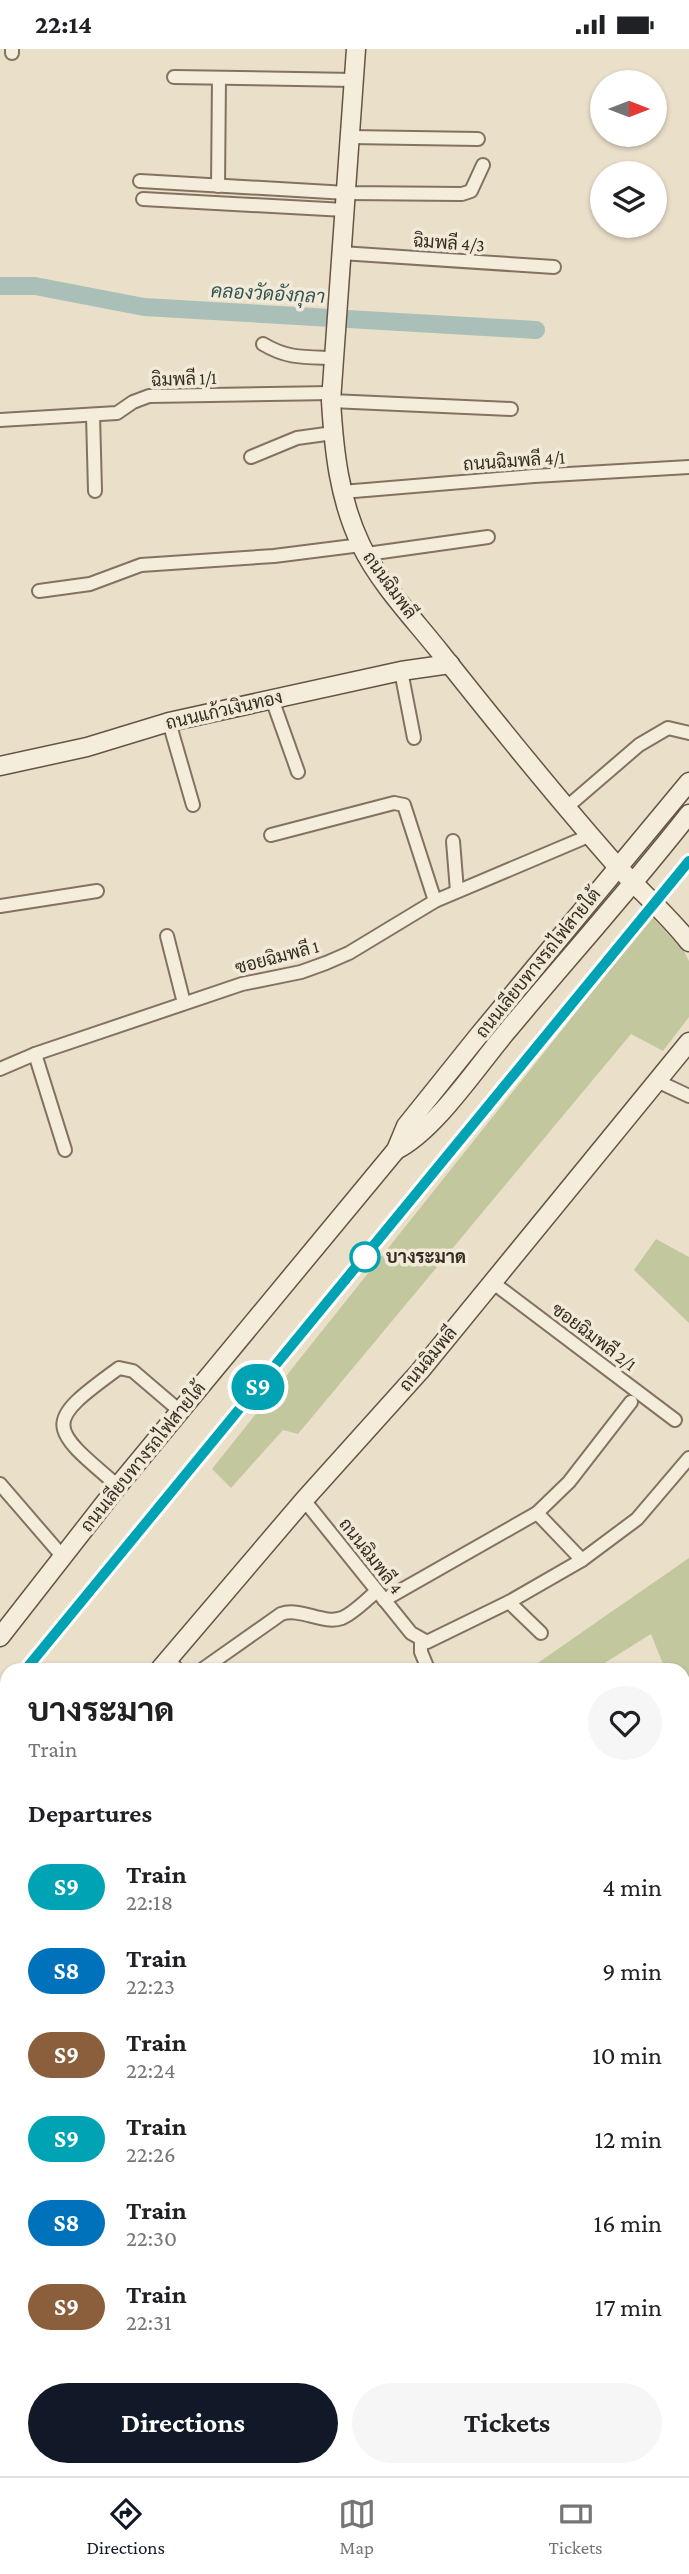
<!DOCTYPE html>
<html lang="en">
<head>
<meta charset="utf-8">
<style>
	body { margin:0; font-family:"Crimson Pro",Sarabun,serif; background:#f6f6f6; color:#202124; height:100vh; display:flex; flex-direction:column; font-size:26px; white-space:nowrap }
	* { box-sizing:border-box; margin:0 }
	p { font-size:23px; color:#757577 }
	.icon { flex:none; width:38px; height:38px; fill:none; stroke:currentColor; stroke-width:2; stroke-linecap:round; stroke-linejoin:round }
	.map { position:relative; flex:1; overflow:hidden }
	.drawer { position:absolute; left:0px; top:1614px; width:690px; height:814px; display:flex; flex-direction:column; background:#fff; border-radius:21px 21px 0 0; box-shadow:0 2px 5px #0004 }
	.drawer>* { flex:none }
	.badge { padding:0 14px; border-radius:23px; font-size:24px; line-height:46px }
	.needle { width:46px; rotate:90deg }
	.buttons { position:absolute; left:590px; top:21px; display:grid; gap:14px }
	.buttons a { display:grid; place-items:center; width:77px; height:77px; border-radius:50%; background:#fff; box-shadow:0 2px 5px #0004; font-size:35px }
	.map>.badge { position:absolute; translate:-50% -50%; box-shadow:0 0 0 4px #fff }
	h2 { padding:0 28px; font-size:26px; line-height:63px }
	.round { display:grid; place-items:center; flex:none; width:74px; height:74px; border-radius:37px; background:#f6f6f6 }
	.summary { display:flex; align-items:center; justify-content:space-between; height:119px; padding:0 28px }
	h1 { font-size:33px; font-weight:700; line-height:52px }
	.action { display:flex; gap:14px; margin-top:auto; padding:14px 28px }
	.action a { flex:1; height:80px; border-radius:42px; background:#111827; color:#fff; font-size:28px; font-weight:700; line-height:80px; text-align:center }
	.action a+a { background:#f6f6f6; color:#202124 }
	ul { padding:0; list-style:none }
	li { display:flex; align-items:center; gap:21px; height:84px; padding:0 28px }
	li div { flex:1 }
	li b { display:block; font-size:26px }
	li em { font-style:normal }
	li .badge { min-width:77px; font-weight:700; text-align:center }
	.status { display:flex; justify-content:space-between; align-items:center; height:49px; padding:0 35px; background:#fff; direction:ltr }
	.status svg { height:19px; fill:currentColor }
	.tab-bar { display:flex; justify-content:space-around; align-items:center; height:98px; border-top:2px solid #e0e0e0; background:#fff; font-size:19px; color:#757577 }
	.tab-bar a { display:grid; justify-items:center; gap:4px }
	.tab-bar .current { color:#111827 }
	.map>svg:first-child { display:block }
	.green { fill:#c3c79e }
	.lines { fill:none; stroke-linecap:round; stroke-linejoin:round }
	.canal { stroke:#a9bfb8; stroke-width:18 }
	.river { stroke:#a9bfb8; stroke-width:30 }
	.street-casing { stroke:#847260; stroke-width:16 }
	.secondary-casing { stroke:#665343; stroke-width:21 }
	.street { stroke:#f5eddc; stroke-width:12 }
	.secondary { stroke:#f5eddc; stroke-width:18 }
	.rail-casing { stroke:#362b21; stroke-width:8 }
	.rail { stroke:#f2ead8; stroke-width:5; stroke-dasharray:16; stroke-linecap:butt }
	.line-casing { stroke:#fff; stroke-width:16 }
	.line { stroke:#00a3b4; stroke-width:10 }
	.stop-dot { fill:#fff; stroke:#00a3b4; stroke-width:3.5 }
	.labels { text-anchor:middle; stroke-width:7; stroke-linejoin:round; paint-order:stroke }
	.street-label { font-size:18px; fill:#362b21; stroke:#f2ead8 }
	.stop-label { font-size:18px; font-weight:bold; fill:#362b21; stroke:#f2ead8; text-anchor:start }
	.water-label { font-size:19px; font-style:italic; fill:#335451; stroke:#f2ead8 }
</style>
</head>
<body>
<div class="status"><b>22:14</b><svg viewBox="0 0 49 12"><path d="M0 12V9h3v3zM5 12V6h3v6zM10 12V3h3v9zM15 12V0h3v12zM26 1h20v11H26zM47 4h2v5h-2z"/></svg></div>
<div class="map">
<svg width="689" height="2427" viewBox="0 0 689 2427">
	<rect width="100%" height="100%" fill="#eadfc9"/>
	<g class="green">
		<polygon points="652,868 684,902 689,912 689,968 663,1002 631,985 298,1385 283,1381 231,1439 212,1420"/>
		<polygon points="656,1190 689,1208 689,1274 634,1221"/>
		<polygon points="689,1509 689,1831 683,1837 682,1620 665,1620 651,1585 595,1620 529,1620"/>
		<polygon points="689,2052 689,2146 683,2150 683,2057"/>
	</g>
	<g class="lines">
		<g class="canal">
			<polyline points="0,237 35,237 144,258 536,281"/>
			<polyline points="682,1923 689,1919"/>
			<polyline points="0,2374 7,2369"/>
		</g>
		<g class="river">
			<polyline points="0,2210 7,2216"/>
			<polyline points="155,2420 159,2427"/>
		</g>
		<g class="street-casing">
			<g id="street">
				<polyline points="12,4 12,0"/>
				<polyline points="174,28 354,31"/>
				<polyline points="350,88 478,90"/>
				<polyline points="140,132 347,144 462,145 471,142 483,116"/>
				<polyline points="218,137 219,29"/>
				<polyline points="143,150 345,161"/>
				<polyline points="341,204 554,218"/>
				<path d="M263 295C288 310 305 308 334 309"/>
				<polyline points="331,352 511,360"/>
				<polyline points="93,366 95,442"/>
				<polyline points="0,371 117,364 133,353 149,347 332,344"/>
				<polyline points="251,408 297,389 333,384"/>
				<polyline points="342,443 534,427 689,418"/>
				<polyline points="367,505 488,488"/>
				<polyline points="39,542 90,535 141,516 274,507 361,496"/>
				<polyline points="401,622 414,689"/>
				<polyline points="272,650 298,723"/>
				<polyline points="169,673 193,756"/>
				<polyline points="567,758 639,696 668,679 689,684"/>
				<polyline points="271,786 394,754 404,756 435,852"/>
				<polyline points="453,792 457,842"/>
				<polyline points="0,857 97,842"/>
				<polyline points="167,887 184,954"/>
				<polyline points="35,1005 65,1101"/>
				<polyline points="0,1020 35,1005 242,935 301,923 326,914 349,904 435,852 591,786"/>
				<polyline points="657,1032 689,1047"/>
				<polyline points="492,1233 675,1371"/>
				<polyline points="0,1435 63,1508"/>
				<path d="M118 1437C47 1377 43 1374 119 1319L133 1322 181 1363"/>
				<polyline points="304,1451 411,1584 427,1593 509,1553 582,1511 637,1470 689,1409"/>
				<polyline points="537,1464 582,1511"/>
				<polyline points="384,1551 537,1464 569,1433 631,1353"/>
				<polyline points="509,1553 541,1584"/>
				<polyline points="421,1591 421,1603 428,1620"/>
				<polyline points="168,1610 177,1620"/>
				<path d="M203 1620 281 1565C301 1558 323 1576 342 1569 354 1564 367 1550 377 1542"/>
				<polyline points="682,2049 689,2044"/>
				<polyline points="682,2363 689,2357"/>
				<polyline points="520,2427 528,2420"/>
			</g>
		</g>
		<g class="secondary-casing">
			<g id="secondary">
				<path d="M356 0 331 352C334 402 339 450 361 496 380 535 413 569 440 603 497 675 555 747 616 816 640 842 667 865 689 893"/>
				<polyline points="0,717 87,698 169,673 401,622 450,615"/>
				<path d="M396 1101C435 1082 478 1016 508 981 568 909 631 839 689 765"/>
				<polyline points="0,1588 118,1437 396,1101 406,1077 479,986 689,733"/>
				<polyline points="160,1620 304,1451 420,1322 689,993"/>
				<polyline points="622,2420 627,2427"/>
			</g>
		</g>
		<use href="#street" class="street"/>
		<use href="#secondary" class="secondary"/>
		<g class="rail-casing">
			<g id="rail">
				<polyline points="26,1620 689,812"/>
				<polyline points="0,1652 7,1644"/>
			</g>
		</g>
		<use href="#rail" class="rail"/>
	</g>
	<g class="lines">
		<g class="line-casing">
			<polyline id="line" points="26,1620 689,812"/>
		</g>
		<use href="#line" class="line"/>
	</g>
	<circle class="stop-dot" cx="365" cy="1208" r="14"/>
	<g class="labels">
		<g class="street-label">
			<text transform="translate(449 194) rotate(4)" y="6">ฉิมพลี 4/3</text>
			<text transform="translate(184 330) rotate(-2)" y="6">ฉิมพลี 1/1</text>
			<text transform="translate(514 412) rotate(-4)" y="6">ถนนฉิมพลี 4/1</text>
			<text transform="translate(390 536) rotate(54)" y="6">ถนนฉิมพลี</text>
			<text transform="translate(224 661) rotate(-13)" y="6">ถนนแก้วเงินทอง</text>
			<text transform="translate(277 908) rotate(-15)" y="6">ซอยฉิมพลี 1</text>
			<text transform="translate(538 914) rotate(-51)" y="6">ถนนเลียบทางรถไฟสายใต้</text>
			<text transform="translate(594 1288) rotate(37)" y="6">ซอยฉิมพลี 2/1</text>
			<text transform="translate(428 1310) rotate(-50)" y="6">ถนนฉิมพลี</text>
			<text transform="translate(143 1408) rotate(-51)" y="6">ถนนเลียบทางรถไฟสายใต้</text>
			<text transform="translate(371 1507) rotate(52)" y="6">ถนนฉิมพลี 4</text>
		</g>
		<g class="stop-label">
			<text x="386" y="1214">บางระมาด</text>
		</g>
		<g class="water-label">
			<text transform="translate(268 244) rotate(3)" y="7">คลองวัดอังกุลา</text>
		</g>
	</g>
</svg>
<div class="buttons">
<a><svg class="needle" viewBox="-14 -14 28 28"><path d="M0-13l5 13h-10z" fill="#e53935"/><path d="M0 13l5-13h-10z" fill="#757577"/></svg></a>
<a><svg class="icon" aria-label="layers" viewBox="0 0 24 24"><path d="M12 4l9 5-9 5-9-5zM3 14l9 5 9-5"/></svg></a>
</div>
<b class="badge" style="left:258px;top:1338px;background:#00a3b4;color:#fff">S9</b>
<section class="drawer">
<div class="summary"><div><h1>บางระมาด</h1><p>Train</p></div><a class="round"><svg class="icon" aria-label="heart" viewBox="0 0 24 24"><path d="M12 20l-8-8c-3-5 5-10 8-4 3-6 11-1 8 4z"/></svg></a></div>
<h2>Departures</h2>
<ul>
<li><span class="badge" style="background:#00a3b4;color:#fff">S9</span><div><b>Train</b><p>22:18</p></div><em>4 min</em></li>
<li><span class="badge" style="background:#0072bc;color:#fff">S8</span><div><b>Train</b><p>22:23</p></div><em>9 min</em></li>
<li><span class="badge" style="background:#8b5e3c;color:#fff">S9</span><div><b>Train</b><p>22:24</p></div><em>10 min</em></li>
<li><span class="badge" style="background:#00a3b4;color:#fff">S9</span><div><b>Train</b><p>22:26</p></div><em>12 min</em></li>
<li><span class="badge" style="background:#0072bc;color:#fff">S8</span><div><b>Train</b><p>22:30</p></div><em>16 min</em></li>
<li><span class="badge" style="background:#8b5e3c;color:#fff">S9</span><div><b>Train</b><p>22:31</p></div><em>17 min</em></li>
</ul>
<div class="action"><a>Directions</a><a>Tickets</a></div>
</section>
</div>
<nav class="tab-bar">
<a class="current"><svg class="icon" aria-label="directions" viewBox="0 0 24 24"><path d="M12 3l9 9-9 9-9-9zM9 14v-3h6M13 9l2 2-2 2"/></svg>Directions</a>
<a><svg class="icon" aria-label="map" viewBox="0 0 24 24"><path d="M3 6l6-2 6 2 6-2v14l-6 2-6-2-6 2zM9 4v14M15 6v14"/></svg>Map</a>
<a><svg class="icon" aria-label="tickets" viewBox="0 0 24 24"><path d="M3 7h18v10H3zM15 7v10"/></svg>Tickets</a>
</nav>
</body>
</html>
